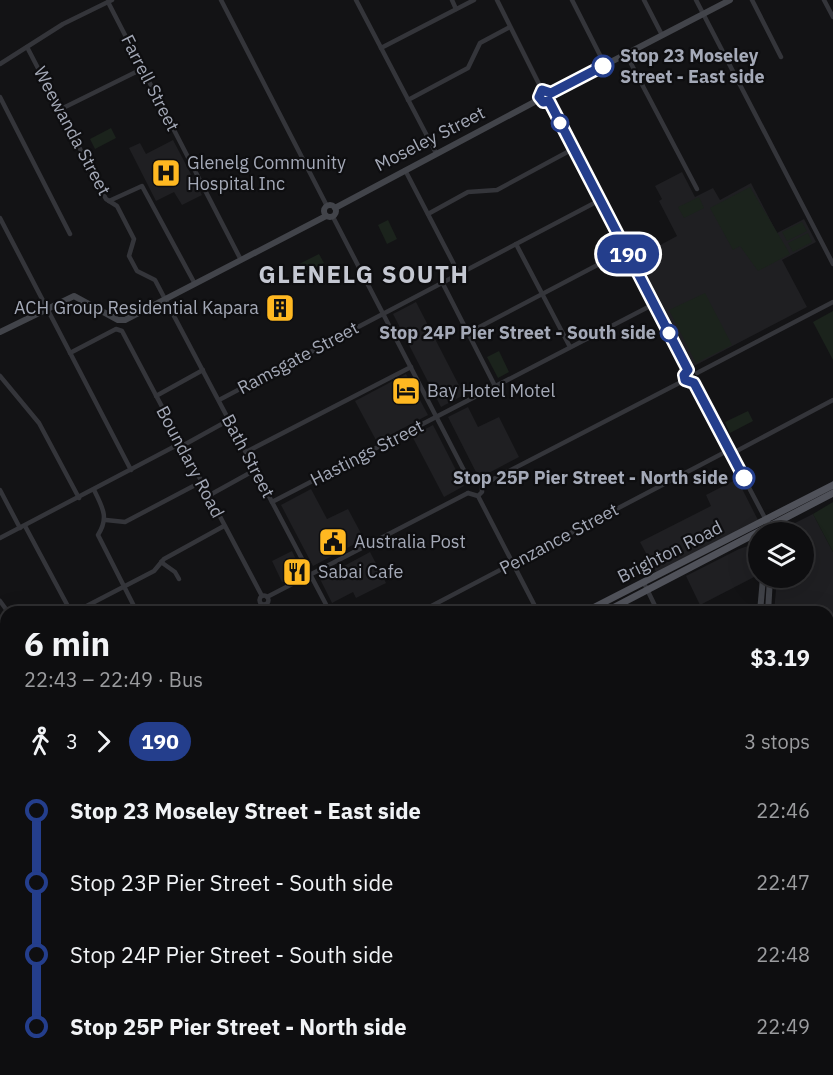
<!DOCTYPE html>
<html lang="en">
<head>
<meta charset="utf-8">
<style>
	body { margin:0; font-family:"IBM Plex Sans",sans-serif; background:#171719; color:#f1f3f6; height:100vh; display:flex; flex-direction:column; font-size:22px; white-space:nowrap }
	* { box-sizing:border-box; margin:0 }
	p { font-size:20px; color:#9b9c9f }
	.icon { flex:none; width:33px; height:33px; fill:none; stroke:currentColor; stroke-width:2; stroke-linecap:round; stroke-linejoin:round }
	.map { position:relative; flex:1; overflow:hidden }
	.sheet { position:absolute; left:0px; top:606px; width:834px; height:470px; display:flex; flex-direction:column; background:#0e0e10; border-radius:18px 18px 0 0; box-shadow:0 6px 24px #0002,0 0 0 2px #2e2e30 }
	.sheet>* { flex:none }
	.badge { padding:0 12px; border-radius:20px; font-size:21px; line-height:39px }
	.tools { position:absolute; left:748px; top:522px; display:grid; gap:12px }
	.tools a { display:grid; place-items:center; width:66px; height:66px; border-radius:50%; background:#0e0e10; box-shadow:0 6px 24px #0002,0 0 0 2px #2e2e30; font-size:30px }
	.map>.badge { position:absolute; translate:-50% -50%; box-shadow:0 0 0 3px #fff }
	.legs { display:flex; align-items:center; gap:9px; height:66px; padding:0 24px; font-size:20px }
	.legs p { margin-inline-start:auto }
	.head { display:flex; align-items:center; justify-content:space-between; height:102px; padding:0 24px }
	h1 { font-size:33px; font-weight:800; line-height:45px }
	ul { padding:0 24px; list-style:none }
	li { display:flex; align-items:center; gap:21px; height:72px; font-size:22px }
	li i { display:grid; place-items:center; width:9px; height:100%; margin:0 8px; background:currentColor }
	li i::after { content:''; width:15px; height:15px; margin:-8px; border:4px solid; border-radius:50%; background:#0e0e10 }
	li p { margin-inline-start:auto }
	li:first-child i { background:linear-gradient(#0000 50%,currentColor 0) }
	li:last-child i { background:linear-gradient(currentColor 50%,#0000 0) }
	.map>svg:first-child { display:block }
	.built { fill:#1f1f22 }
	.green { fill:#1b231c }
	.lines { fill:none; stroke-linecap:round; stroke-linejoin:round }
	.street { stroke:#34353a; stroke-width:4.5 }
	.secondary { stroke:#42444a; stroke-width:6 }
	.primary { stroke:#50525a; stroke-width:7 }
	.line-1-casing { stroke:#fff; stroke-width:14 }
	.line-1 { stroke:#243e8c; stroke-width:9 }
	.stop-1-dot { fill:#fff; stroke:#243e8c; stroke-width:3 }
	.labels { text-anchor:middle; stroke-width:4.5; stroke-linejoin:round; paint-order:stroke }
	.stop-label { font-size:18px; font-weight:bold; fill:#a4a9b7; stroke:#0e0e10; text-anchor:end }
	.street-label { font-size:18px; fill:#a4a9b7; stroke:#0e0e10 }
	.poi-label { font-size:18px; fill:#a4a9b7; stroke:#0e0e10; text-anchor:start }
	.district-label { font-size:24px; font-weight:bold; letter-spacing:1.5px; fill:#c5c8d2; stroke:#0e0e10 }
</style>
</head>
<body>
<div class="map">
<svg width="833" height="1075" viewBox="0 0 833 1075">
	<rect width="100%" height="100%" fill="#131315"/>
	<g class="built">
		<polygon points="173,140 202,195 182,205 174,192 156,201 129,148 140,143 146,154"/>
		<polygon points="682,172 695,197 713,188 720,200 751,183 777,233 804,219 816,242 782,260 807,307 694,366 638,257 677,236 659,201 662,199 655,186"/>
		<polygon points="416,302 464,395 441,407 393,314"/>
		<polygon points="406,374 428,415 377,442 355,401"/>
		<polygon points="468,407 478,427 499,417 519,457 479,478 448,417"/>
		<polygon points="433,425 464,486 444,497 412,436"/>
		<polygon points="737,479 758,520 656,572 640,542 711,506 706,495"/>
		<polygon points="311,489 327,519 348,509 364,539 313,566 281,505"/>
		<polygon points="813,514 833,552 833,648 828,651 828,612 774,612 777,578 804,578 804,532 784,532 793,524"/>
		<polygon points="754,544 757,547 759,556 758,575 700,605 686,576 739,549"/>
		<polygon points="292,551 302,572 282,582 272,561"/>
		<polygon points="370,552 386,583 356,598 353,592 332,603 320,579"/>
		<polygon points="6,758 6,911 0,914 0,762"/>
	</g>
	<g class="green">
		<polygon points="111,128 116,138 95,149 90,139"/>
		<polygon points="750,187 790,254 758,271 740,246 733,250 710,208"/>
		<polygon points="699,197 704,208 684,218 678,207"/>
		<polygon points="388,220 397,239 387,244 378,225"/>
		<polygon points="802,222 807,231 787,241 782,232"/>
		<polygon points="808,233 812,242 793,252 788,243"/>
		<polygon points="319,254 324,263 304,274 299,264"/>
		<polygon points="705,293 732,345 696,363 669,310"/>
		<polygon points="833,311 833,360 813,322"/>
		<polygon points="499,351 509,372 498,378 487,357"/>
		<polygon points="748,411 753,421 730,433 725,422"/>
		<polygon points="833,502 833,552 813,514"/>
		<polygon points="6,931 6,1042 0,1031 0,934"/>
	</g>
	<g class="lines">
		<g class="street">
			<polyline points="221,0 327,206"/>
			<polyline points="356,0 436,153"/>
			<polyline points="452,0 456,9"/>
			<polyline points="497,0 542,90"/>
			<polyline points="572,0 605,65"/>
			<polyline points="644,0 662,35"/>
			<polyline points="696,0 833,264"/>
			<polyline points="752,0 781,57"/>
			<polyline points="824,0 833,17"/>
			<polyline points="108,2 241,260"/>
			<polyline points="27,47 106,199 117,206 134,239 129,256 137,271 155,280 330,612"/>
			<polyline points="381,48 474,0"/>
			<polyline points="626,54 697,189"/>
			<polyline points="0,64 63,24 112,0"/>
			<polyline points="0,97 70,234"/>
			<polyline points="408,100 468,68 480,43 510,27"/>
			<polyline points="549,101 688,370"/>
			<polyline points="59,110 142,69"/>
			<polyline points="405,170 459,274"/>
			<polyline points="109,201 142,186 195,284"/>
			<polyline points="428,214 468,192 497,190 573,149"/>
			<polyline points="333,217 470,482"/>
			<polyline points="0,218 131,470"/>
			<polyline points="516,244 570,347"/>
			<polyline points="442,282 495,386"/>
			<polyline points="468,333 626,250"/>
			<polyline points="70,353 116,329 122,331 262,596"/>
			<polyline points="688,370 684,375 685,380 694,383"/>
			<polyline points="697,373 833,302"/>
			<polyline points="0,376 39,423 79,498"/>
			<polyline points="694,383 766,520"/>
			<polyline points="156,396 203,370"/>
			<polyline points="219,400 600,200"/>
			<polyline points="182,446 229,420"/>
			<polyline points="246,452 411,367"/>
			<polyline points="731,454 833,400"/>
			<polyline points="482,485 685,380"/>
			<polyline points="0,490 20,528"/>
			<path d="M94 490C103 508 109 518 98 535L137 612"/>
			<polyline points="468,493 478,496 482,492 482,485"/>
			<polyline points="208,496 255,470"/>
			<polyline points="478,496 538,612"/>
			<polyline points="272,502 654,304"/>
			<polyline points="106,520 125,522 201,482"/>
			<polyline points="25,526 71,612"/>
			<polyline points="0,538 181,443"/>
			<polyline points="161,562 175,572 179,579"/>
			<polyline points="644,583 658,612"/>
			<circle cx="264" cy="600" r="4.5"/>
			<polyline points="267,597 468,493"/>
			<polyline points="0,601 8,612"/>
			<polyline points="75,612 154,571 164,559 224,526"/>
			<polyline points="255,612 261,604"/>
			<polyline points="420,612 729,450"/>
			<polyline points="828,698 833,696"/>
			<polyline points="0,722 6,734"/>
			<polyline points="828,729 833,730"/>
			<polyline points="0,755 6,752"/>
			<polyline points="828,761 833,770"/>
			<polyline points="828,933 833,930"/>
			<polyline points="0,1042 6,1054"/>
			<polyline points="14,1070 17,1075"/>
			<polyline points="178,1070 181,1075"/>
			<polyline points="275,1070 278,1075"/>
			<polyline points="357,1070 360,1075"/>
			<polyline points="442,1070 445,1075"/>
			<polyline points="567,1070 570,1075"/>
			<polyline points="642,1070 645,1075"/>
			<polyline points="718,1070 721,1075"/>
			<polyline points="794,1070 796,1075"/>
			<polyline points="43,1075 53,1070"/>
			<polyline points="203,1075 213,1070"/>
			<polyline points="374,1075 386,1070"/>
		</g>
		<g class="secondary">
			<circle cx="545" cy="96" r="6"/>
			<polyline points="551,93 730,0"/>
			<circle cx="330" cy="211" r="6"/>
			<polyline points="335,208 540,99"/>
			<polyline points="0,332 74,296 118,320 125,320 326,216"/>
			<polyline points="766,520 773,532"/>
			<polyline points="760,612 763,578"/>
			<polyline points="768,612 770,578"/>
			<polyline points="828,956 833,965"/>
			<polyline points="481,1075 485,1070"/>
			<polyline points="494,1075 498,1070"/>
		</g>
		<g class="primary">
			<polyline points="585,612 833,485"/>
			<polyline points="605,612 833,493"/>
			<polyline points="0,918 6,915"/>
			<polyline points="0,928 6,925"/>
		</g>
	</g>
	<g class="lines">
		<g class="line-1-casing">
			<polyline id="line-1" points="603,66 551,93 542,90 539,97 543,102 549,101 688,370 684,375 685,380 694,383 744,478"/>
		</g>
		<use href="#line-1" class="line-1"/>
	</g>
	<defs>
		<g id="hospital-square" transform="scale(1.5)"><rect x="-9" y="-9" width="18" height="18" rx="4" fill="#ffb821" stroke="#0e0e10"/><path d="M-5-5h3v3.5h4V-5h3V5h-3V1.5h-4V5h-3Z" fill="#111"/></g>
		<g id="building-square" transform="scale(1.5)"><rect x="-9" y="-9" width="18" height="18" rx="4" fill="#ffb821" stroke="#0e0e10"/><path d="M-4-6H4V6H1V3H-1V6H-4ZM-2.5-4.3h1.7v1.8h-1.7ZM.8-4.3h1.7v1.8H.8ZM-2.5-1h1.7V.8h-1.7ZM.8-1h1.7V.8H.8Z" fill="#111"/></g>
		<g id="hotel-square" transform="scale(1.5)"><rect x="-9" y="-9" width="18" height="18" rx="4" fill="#ffb821" stroke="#0e0e10"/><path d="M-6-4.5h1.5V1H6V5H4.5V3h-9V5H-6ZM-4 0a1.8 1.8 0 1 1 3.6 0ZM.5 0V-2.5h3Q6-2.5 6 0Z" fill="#111"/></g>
		<g id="civic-square" transform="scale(1.5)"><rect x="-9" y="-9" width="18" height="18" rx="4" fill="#ffb821" stroke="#0e0e10"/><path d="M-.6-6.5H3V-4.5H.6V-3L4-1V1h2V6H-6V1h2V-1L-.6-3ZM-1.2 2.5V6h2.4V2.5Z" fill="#111"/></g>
		<g id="restaurant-square" transform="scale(1.5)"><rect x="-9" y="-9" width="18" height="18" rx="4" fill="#ffb821" stroke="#0e0e10"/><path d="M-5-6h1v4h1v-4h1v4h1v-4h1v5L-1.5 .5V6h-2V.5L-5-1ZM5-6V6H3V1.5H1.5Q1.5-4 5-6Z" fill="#111"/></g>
	</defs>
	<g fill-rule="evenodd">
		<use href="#hospital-square" x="166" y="173"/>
		<use href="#building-square" x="280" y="308"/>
		<use href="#hotel-square" x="406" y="391"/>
		<use href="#civic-square" x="333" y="542"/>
		<use href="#restaurant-square" x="297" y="572"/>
	</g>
	<g class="stop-1-dot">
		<circle cx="603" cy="66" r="10"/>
		<circle cx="560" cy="123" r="8"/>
		<circle cx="669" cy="333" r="8"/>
		<circle cx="744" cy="478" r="10"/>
	</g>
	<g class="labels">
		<g class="stop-label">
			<text x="620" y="62" text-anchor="start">Stop 23 Moseley<tspan x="620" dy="21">Street - East side</tspan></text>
			<text x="656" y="339">Stop 24P Pier Street - South side</text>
			<text x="728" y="484">Stop 25P Pier Street - North side</text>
		</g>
		<g class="street-label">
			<text transform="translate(150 83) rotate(63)" y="6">Farrell Street</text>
			<text transform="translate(72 131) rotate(62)" y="6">Weewanda Street</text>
			<text transform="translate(430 139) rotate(-27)" y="6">Moseley Street</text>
			<text transform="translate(298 358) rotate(-28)" y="6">Ramsgate Street</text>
			<text transform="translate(367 453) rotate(-27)" y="6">Hastings Street</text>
			<text transform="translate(248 456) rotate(62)" y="6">Bath Street</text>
			<text transform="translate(190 462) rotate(62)" y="6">Boundary Road</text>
			<text transform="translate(559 539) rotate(-28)" y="6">Penzance Street</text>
			<text transform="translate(670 552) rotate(-27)" y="6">Brighton Road</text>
		</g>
		<g class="poi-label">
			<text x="187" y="169">Glenelg Community<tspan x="187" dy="21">Hospital Inc</tspan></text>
			<text x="259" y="314" text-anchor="end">ACH Group Residential Kapara</text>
			<text x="427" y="397">Bay Hotel Motel</text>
			<text x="354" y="548">Australia Post</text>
			<text x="318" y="578">Sabai Cafe</text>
		</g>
		<g class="district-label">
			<text x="364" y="283">GLENELG SOUTH</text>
		</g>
	</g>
</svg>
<div class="tools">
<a><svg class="icon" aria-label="layers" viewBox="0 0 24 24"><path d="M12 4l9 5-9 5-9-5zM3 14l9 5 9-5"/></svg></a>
</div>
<b class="badge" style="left:628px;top:254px;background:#243e8c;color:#fff">190</b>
<section class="sheet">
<div class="head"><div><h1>6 min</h1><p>22:43 – 22:49 · Bus</p></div><b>$3.19</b></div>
<div class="legs"><svg class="icon" aria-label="walk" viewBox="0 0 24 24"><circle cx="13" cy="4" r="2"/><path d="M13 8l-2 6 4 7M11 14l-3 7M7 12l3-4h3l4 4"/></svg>3<svg class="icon" aria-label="forward" viewBox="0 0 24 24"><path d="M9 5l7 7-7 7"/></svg><b class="badge" style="background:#243e8c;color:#fff">190</b><p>3 stops</p></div>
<ul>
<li><i style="color:#243e8c"></i><b>Stop 23 Moseley Street - East side</b><p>22:46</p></li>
<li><i style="color:#243e8c"></i><span>Stop 23P Pier Street - South side</span><p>22:47</p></li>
<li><i style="color:#243e8c"></i><span>Stop 24P Pier Street - South side</span><p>22:48</p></li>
<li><i style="color:#243e8c"></i><b>Stop 25P Pier Street - North side</b><p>22:49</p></li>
</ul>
</section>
</div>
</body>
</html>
